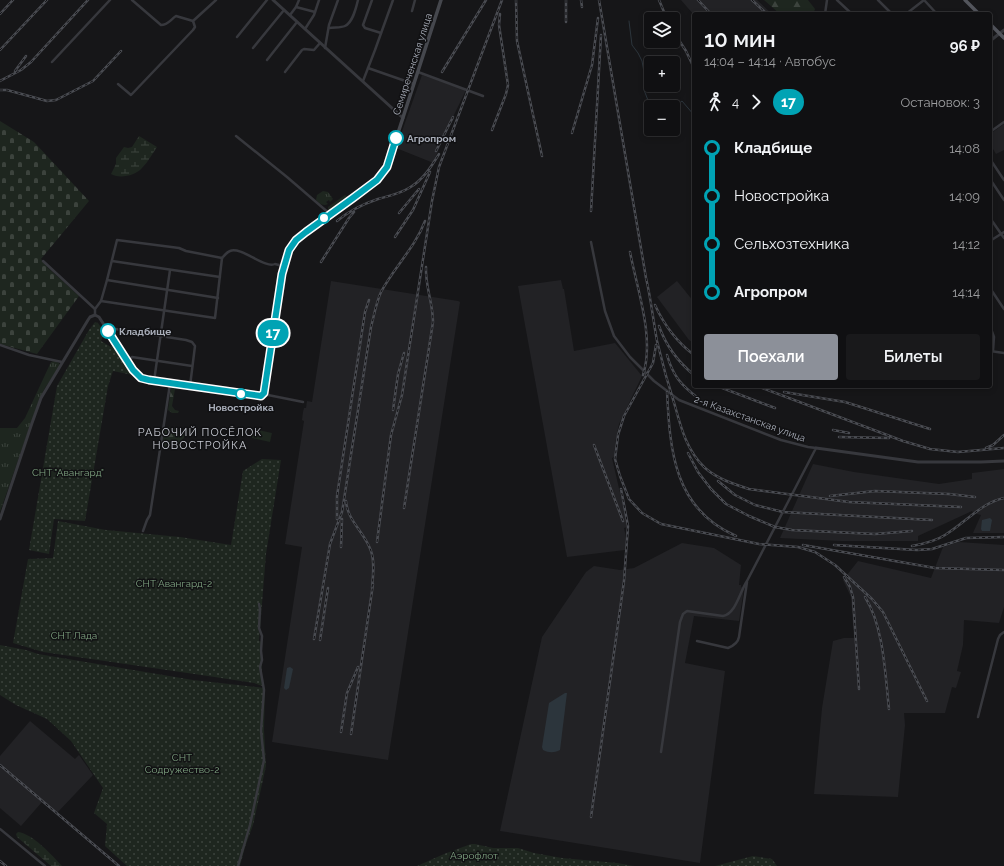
<!DOCTYPE html>
<html lang="ru">
<head>
<meta charset="utf-8">
<style>
	body { margin:0; font-family:Raleway,sans-serif; background:#19191b; color:#f1f3f6; height:100vh; display:flex; flex-direction:column; font-size:15px; white-space:nowrap }
	* { box-sizing:border-box; margin:0 }
	p { font-size:13px; color:#9c9d9f }
	.icon { flex:none; width:22px; height:22px; fill:none; stroke:currentColor; stroke-width:2; stroke-linecap:round; stroke-linejoin:round }
	.map { position:relative; flex:1; overflow:hidden }
	.side { position:absolute; left:692px; top:12px; width:300px; height:376px; display:flex; flex-direction:column; background:#101012; border-radius:4px; box-shadow:0 2px 6px #0003,0 0 0 1px #303032 }
	.side>* { flex:none }
	.badge { padding:0 8px; border-radius:13px; font-size:14px; line-height:26px }
	.buttons { position:absolute; left:644px; top:12px; display:grid; gap:8px }
	.buttons a { display:grid; place-items:center; width:36px; height:36px; border-radius:4px; background:#101012; box-shadow:0 2px 6px #0003,0 0 0 1px #303032; font-size:20px }
	.map>.badge { position:absolute; translate:-50% -50%; box-shadow:0 0 0 2px #fff }
	.legs { display:flex; align-items:center; gap:6px; height:44px; padding:0 12px; font-size:13px }
	.legs p { margin-inline-start:auto }
	.summary { display:flex; align-items:center; justify-content:space-between; height:68px; padding:0 12px }
	h1 { font-size:22px; font-weight:600; line-height:30px }
	.cta { display:flex; gap:8px; margin-top:auto; padding:8px 12px }
	.cta a { flex:1; height:46px; border-radius:4px; background:#8c9099; color:#fff; font-size:16px; font-weight:600; line-height:46px; text-align:center }
	.cta a+a { background:#19191b; color:#f1f3f6 }
	ul { padding:0 12px; list-style:none }
	li { display:flex; align-items:center; gap:14px; height:48px; font-size:15px }
	li i { display:grid; place-items:center; width:6px; height:100%; margin:0 5px; background:currentColor }
	li i::after { content:''; width:10px; height:10px; margin:-5px; border:3px solid; border-radius:50%; background:#101012 }
	li p { margin-inline-start:auto }
	li:first-child i { background:linear-gradient(#0000 50%,currentColor 0) }
	li:last-child i { background:linear-gradient(currentColor 50%,#0000 0) }
	.map>svg:first-child { display:block }
	.built { fill:#222225 }
	.grass { fill:url(#grass-tufts) }
	.forest { fill:url(#forest-firs) }
	.wetland { fill:url(#wetland-marsh) }
	.cemetery { fill:url(#cemetery-stones) }
	.park { fill:url(#park-dots) }
	.pitch { fill:#1e261f }
	.water { fill:#2c353c }
	.lines { fill:none; stroke-linecap:round; stroke-linejoin:round }
	.stream { stroke:#2c353c; stroke-width:1 }
	.minor { stroke:#37383d; stroke-width:2.5 }
	.tertiary { stroke:#37383d; stroke-width:3 }
	.secondary { stroke:#45474d; stroke-width:3.5 }
	.primary { stroke:#53555c; stroke-width:3.5 }
	.rail-casing { stroke:#4a4c52; stroke-width:2.5 }
	.rail { stroke:#111113; stroke-width:1; stroke-dasharray:3; stroke-linecap:butt }
	.line-1-casing { stroke:#fff; stroke-width:9 }
	.line-1 { stroke:#00a3b4; stroke-width:6 }
	.stop-1-dot { fill:#fff; stroke:#00a3b4; stroke-width:2 }
	.labels { text-anchor:middle; stroke-width:3; stroke-linejoin:round; paint-order:stroke }
	.street-label { font-size:10px; fill:#a8adb8; stroke:#111113 }
	.stop-label { font-size:10px; font-weight:bold; fill:#a8adb8; stroke:#111113; text-anchor:start }
	.park-label { font-size:10px; fill:#7fa381; stroke:#111113 }
	.neighbourhood-label { font-size:11px; letter-spacing:1px; fill:#c9ccd4; stroke:#111113 }
</style>
</head>
<body>
<div class="map">
<svg width="1004" height="866" viewBox="0 0 1004 866">
	<defs>
		<pattern id="grass-tufts" width="24" height="20" patternUnits="userSpaceOnUse"><rect width="24" height="20" fill="#1e261f"/><path d="M3 7l-1-3M5 7V3M7 7l1-3M15 17l-1-3M17 17v-4M19 17l1-3" fill="none" stroke="#3c433d"/></pattern>
		<pattern id="forest-firs" width="22" height="20" patternUnits="userSpaceOnUse"><rect width="22" height="20" fill="#1e261f"/><path d="M5 1l3.5 6h-7zM16 11l3.5 6h-7z" fill="#3c433d"/></pattern>
		<pattern id="wetland-marsh" width="20" height="14" patternUnits="userSpaceOnUse"><rect width="20" height="14" fill="#1e261f"/><path d="M1 5h8M5 5V1M11 12h8M15 12V8" fill="none" stroke="#3c433d"/></pattern>
		<pattern id="cemetery-stones" width="16" height="16" patternUnits="userSpaceOnUse"><rect width="16" height="16" fill="#1e261f"/><path d="M2 7V4a2 2 0 0 1 4 0v3zM10 15v-3a2 2 0 0 1 4 0v3z" fill="#3c433d"/></pattern>
		<pattern id="park-dots" width="8" height="8" patternUnits="userSpaceOnUse"><rect width="8" height="8" fill="#1e261f"/><path d="M2 2h.1M6 6h.1" fill="none" stroke="#3c433d" stroke-width="1.8" stroke-linecap="round"/></pattern>
	</defs>
	<rect width="100%" height="100%" fill="#161618"/>
	<g class="built">
		<polygon points="681,0 757,0 772,14 694,14 694,15"/>
		<polygon points="422,75 466,90 453,117 454,119 450,125 433,162 431,162 396,148"/>
		<polygon points="1004,124 1004,150 996,154 990,144 990,134"/>
		<polygon points="561,280 563,289 564,289 574,351 615,343 642,376 619,424 616,438 614,457 612,458 624,510 627,527 624,528 626,537 625,550 567,557 518,286"/>
		<polygon points="331,281 458,301 460,302 388,760 272,742 302,547 285,544 304,421 302,420 303,412 304,408 306,408 307,401 312,402"/>
		<polygon points="677,281 694,302 694,343 689,340 657,297"/>
		<polygon points="813,464 854,472 939,484 972,479 972,473 1004,469 1004,533 973,533 981,515 973,513 972,511 918,536 918,541 841,541 780,538"/>
		<polygon points="959,542 1004,545 1004,607 999,623 964,620 963,645 957,671 961,672 956,688 952,687 945,713 904,713 905,725 898,797 814,794 822,708 833,641 844,638 854,638 851,597 843,580 858,561 931,578 943,547"/>
		<polygon points="682,543 714,548 741,565 739,585 741,585 741,587 744,588 739,621 694,616 685,663 725,671 700,863 500,831 542,637 586,572 594,566 620,570 634,568"/>
		<polygon points="30,721 75,759 79,755 93,775 56,814 42,802 21,826 0,808 0,756"/>
	</g>
	<g class="grass">
		<path d="M323 191 328 192 333 199 330 202 329 200 326 202 328 204C323 207 319 203 316 200L317 195Z"/>
		<polygon points="345,195 348,197 348,200 333,211 328,210 328,207"/>
		<polygon points="54,361 59,363 60,366 45,388 39,400 0,512 0,428 17,428 25,418 51,362"/>
	</g>
	<g class="forest">
		<polygon points="764,0 808,0 815,9 813,14 780,14"/>
		<polygon points="173,386 175,389 172,406 175,410 179,411 178,413 172,413 168,410 171,388"/>
		<path d="M167 427C172 427 185 431 188 430V433L181 441 180 446 175 444 171 447 166 445 164 450 162 449 161 447 164 429Z"/>
	</g>
	<g class="wetland">
		<path d="M139 136 157 147C152 154 148 162 142 168 135 176 119 179 111 174L116 164V158L124 147 128 148 132 147Z"/>
		<path d="M18 832C33 834 52 855 62 866H51L17 837 16 834Z"/>
	</g>
	<polygon class="cemetery" points="0,121 34,142 89,201 41,259 48,265 47,267 79,296 37,354 0,344"/>
	<g class="park">
		<path d="M95 322 98 323C103 330 105 333 101 341L111 347 113 344 133 375 113 371 108 386 85 521 54 519 49 554 29 550 57 386 89 330Z"/>
		<polygon points="262,459 281,460 266,554 259,641 262,642 262,686 254,683 208,676 43,652 13,643 28,559 53,558 58,521 106,530 180,537 231,545 243,471"/>
		<polygon points="0,645 26,650 38,654 193,680 265,688 264,730 266,766 253,825 245,847 240,866 127,866 105,846 107,824 94,813 103,788 71,741 47,719 16,705 0,695"/>
		<polygon points="471,844 475,844 493,848 518,848 534,853 562,858 617,863 634,866 417,866 444,854"/>
		<polygon points="753,856 772,859 777,866 715,866"/>
	</g>
	<polygon class="pitch" points="254,429 272,433 270,442 252,438"/>
	<g class="water">
		<polygon points="990,518 992,520 990,531 982,531 981,529 982,520"/>
		<polygon points="290,667 293,669 289,688 286,690 284,688 287,668"/>
		<path d="M565 693H567L560 750C554 753 549 753 543 750L542 747 549 703Z"/>
	</g>
	<g class="lines">
		<g class="stream">
			<polyline points="629,21 632,45 638,53 642,61 644,72 644,90 651,108"/>
			<polyline points="673,108 682,101 694,115"/>
		</g>
		<g class="minor">
			<path d="M132 0 161 25C168 25 170 20 176 16L193 21"/>
			<polyline points="372,0 363,25 365,28 381,33"/>
			<polyline points="837,0 852,14"/>
			<polyline points="878,0 892,14"/>
			<polyline points="924,0 937,14"/>
			<polyline points="296,7 315,12"/>
			<polyline points="412,11 415,0"/>
			<polyline points="825,14 827,0"/>
			<polyline points="906,14 924,0"/>
			<polyline points="290,15 296,7 299,0"/>
			<path d="M329 28C334 27 341 28 345 26 353 22 356 8 358 0"/>
			<polyline points="305,29 314,15 319,0"/>
			<polyline points="237,37 267,0"/>
			<polyline points="253,48 284,10"/>
			<polyline points="325,48 329,25 338,0"/>
			<polyline points="267,60 297,22"/>
			<polyline points="52,62 110,0"/>
			<polyline points="368,68 414,84"/>
			<polyline points="285,72 302,50 304,49 314,50 320,43"/>
			<polyline points="418,72 483,96"/>
			<polyline points="363,81 375,50 393,0"/>
			<polyline points="118,84 131,95 193,30 195,27 193,21 216,0"/>
			<polyline points="990,132 1004,122"/>
			<polyline points="236,136 287,177 330,214"/>
			<polyline points="990,159 1004,180"/>
			<polyline points="990,179 1004,200"/>
			<polyline points="990,218 1004,238"/>
			<polyline points="990,241 1004,232"/>
			<path d="M591 242 605 311 614 336 630 357 654 381 679 400 781 440 808 447 816 448 747 581C740 591 736 614 723 616L687 611 683 614 680 622 661 752"/>
			<path d="M222 258C224 256 227 252 230 251 241 246 265 269 275 264L283 266"/>
			<polyline points="43,261 95,309"/>
			<polyline points="112,261 220,277"/>
			<polyline points="107,280 218,298"/>
			<polyline points="990,288 1004,309"/>
			<polyline points="101,301 215,318 222,258"/>
			<polyline points="95,315 95,309 101,301 107,280 117,240 179,248 186,251 222,258"/>
			<polyline points="990,326 994,337 993,351"/>
			<polyline points="108,331 115,329 186,340 192,342 195,346 190,386"/>
			<polyline points="0,345 29,355 62,362"/>
			<polyline points="990,351 1004,353"/>
			<polyline points="128,361 132,357 192,366"/>
			<polyline points="154,381 170,270"/>
			<polyline points="263,394 303,402"/>
			<polyline points="143,531 147,520 150,515 170,384"/>
			<path d="M697 641 728 648C733 646 738 643 739 637L747 582"/>
			<polyline points="978,717 998,639 1000,635 1004,632"/>
			<polyline points="0,829 45,866"/>
			<polyline points="238,866 250,825 264,760 261,731 264,690 260,667 262,660 261,651 262,636 259,628 260,609 259,604"/>
		</g>
		<g class="tertiary">
			<polyline points="273,0 403,118"/>
			<polyline points="990,41 1004,30"/>
			<polyline points="816,448 918,462 981,462 1004,461"/>
			<polyline points="0,519 32,423 41,398 88,320 90,317 95,315 99,317 133,370 141,378 149,380 259,396 263,394"/>
		</g>
		<path class="secondary" d="M263 394 283 266 289 250 296 240 306 231C330 214 372 191 387 167L441 0"/>
		<g class="primary">
			<polyline points="965,0 979,14"/>
			<polyline points="990,24 1004,38"/>
		</g>
		<g class="rail-casing">
			<g id="rail">
				<polyline points="516,0 517,41 542,156"/>
				<polyline points="566,0 566,22"/>
				<polyline points="581,0 582,7"/>
				<path d="M599 0 646 278C651 299 653 319 657 341 662 362 668 384 675 406 681 428 687 451 705 468 718 479 733 484 749 489L849 502 961 507"/>
				<polyline points="659,0 667,19"/>
				<polyline points="698,0 711,14"/>
				<polyline points="752,0 767,14"/>
				<polyline points="0,14 13,0"/>
				<polyline points="673,31 686,51 694,68"/>
				<polyline points="0,50 47,0"/>
				<polyline points="15,71 26,56"/>
				<polyline points="442,72 486,0"/>
				<polyline points="0,81 21,70 31,62 88,0"/>
				<polyline points="0,90 7,90 47,101 56,100 93,81 121,51"/>
				<polyline points="492,130 506,94 508,85 499,25 500,14"/>
				<polyline points="572,133 592,65 598,18"/>
				<polyline points="436,151 453,117"/>
				<polyline points="591,211 601,35"/>
				<polyline points="399,213 419,189"/>
				<path d="M337 221C349 211 363 204 378 199 389 196 399 194 409 188 423 180 431 167 439 154"/>
				<polyline points="395,237 413,210 430,172"/>
				<path d="M630 252C637 289 655 338 643 375"/>
				<polyline points="321,262 349,218 354,212"/>
				<path d="M655 305C664 325 677 342 694 355"/>
				<path d="M659 326C666 346 677 361 694 375"/>
				<polyline points="656,345 653,363 624,416 618,435 615,459 620,476 629,499 642,513 661,524 759,544 798,547 815,552 835,565 872,599 883,612 927,701"/>
				<path d="M667 355C673 376 681 385 698 398"/>
				<polyline points="717,386 775,408"/>
				<polyline points="757,386 903,441 930,449 958,452 1004,448"/>
				<path d="M667 392C670 451 674 509 736 536"/>
				<polyline points="784,392 845,402 930,429"/>
				<polyline points="393,410 398,374 404,353"/>
				<polyline points="833,430 849,433"/>
				<polyline points="839,437 889,438"/>
				<polyline points="594,445 623,521"/>
				<polyline points="986,448 993,445 1004,435"/>
				<polyline points="688,453 698,472 711,489 726,504 749,516 775,527 792,530 875,534 912,531"/>
				<polyline points="718,481 735,495 755,505 783,512 932,520"/>
				<polyline points="830,496 875,491 949,494 975,497"/>
				<path d="M346 501C347 520 365 533 371 551 375 562 373 576 372 588"/>
				<path d="M404 508 433 322C433 303 425 286 426 267"/>
				<polyline points="337,519 337,496 365,312 369,300"/>
				<polyline points="377,542 391,435 402,395 432,201 439,167 502,0"/>
				<polyline points="803,545 935,568 1004,570"/>
				<polyline points="834,545 917,550 932,549 966,538 1004,537"/>
				<path d="M912 546C923 544 936 541 945 535 965 523 981 503 1004 498"/>
				<polyline points="341,547 342,519"/>
				<polyline points="844,577 850,587 853,597 859,689"/>
				<path d="M865 597C884 627 885 674 889 709"/>
				<path d="M314 639 330 544 342 512 371 327C374 316 376 303 381 292 394 267 415 248 425 221"/>
				<polyline points="320,640 328,588"/>
				<polyline points="341,732 347,693 358,667"/>
				<polyline points="351,734 373,584"/>
				<polyline points="0,765 119,866"/>
				<polyline points="591,817 624,581 628,526 621,489"/>
				<polyline points="0,861 6,866"/>
			</g>
		</g>
		<use href="#rail" class="rail"/>
	</g>
	<g class="lines">
		<g class="line-1-casing">
			<polyline id="line-1" points="108,331 133,370 141,378 149,380 261,396 264,393 282,274 289,250 296,240 306,232 353,198 377,180 387,167 396,138"/>
		</g>
		<use href="#line-1" class="line-1"/>
	</g>
	<g class="stop-1-dot">
		<circle cx="396" cy="138" r="7"/>
		<circle cx="324" cy="218" r="5"/>
		<circle cx="108" cy="331" r="7"/>
		<circle cx="241" cy="394" r="5"/>
	</g>
	<g class="labels">
		<g class="street-label">
			<text transform="translate(412 64) rotate(-72)" y="4">Семиреченская улица</text>
			<text transform="translate(750 418) rotate(20)" y="4">2-я Казахстанская улица</text>
		</g>
		<g class="stop-label">
			<text x="407" y="142">Агропром</text>
			<text x="119" y="335">Кладбище</text>
			<text x="241" y="411" text-anchor="middle">Новостройка</text>
		</g>
		<g class="park-label">
			<text x="68" y="476">СНТ "Авангард"</text>
			<text x="174" y="587">СНТ Авангард-2</text>
			<text x="74" y="639">СНТ Лада</text>
			<text x="182" y="761">СНТ<tspan x="182" dy="12">Содружество-2</tspan></text>
			<text x="474" y="859">Аэрофлот</text>
		</g>
		<g class="neighbourhood-label">
			<text x="200" y="436">РАБОЧИЙ ПОСЁЛОК<tspan x="200" dy="13">НОВОСТРОЙКА</tspan></text>
		</g>
	</g>
</svg>
<div class="buttons">
<a><svg class="icon" aria-label="layers" viewBox="0 0 24 24"><path d="M12 4l9 5-9 5-9-5zM3 14l9 5 9-5"/></svg></a>
<a>+</a>
<a>−</a>
</div>
<b class="badge" style="left:273px;top:333px;background:#00a3b4;color:#fff">17</b>
<section class="side">
<div class="summary"><div><h1>10 мин</h1><p>14:04 – 14:14 · Автобус</p></div><b>96 ₽</b></div>
<div class="legs"><svg class="icon" aria-label="walk" viewBox="0 0 24 24"><circle cx="13" cy="4" r="2"/><path d="M13 8l-2 6 4 7M11 14l-3 7M7 12l3-4h3l4 4"/></svg>4<svg class="icon" aria-label="forward" viewBox="0 0 24 24"><path d="M9 5l7 7-7 7"/></svg><b class="badge" style="background:#00a3b4;color:#fff">17</b><p>Остановок: 3</p></div>
<ul>
<li><i style="color:#00a3b4"></i><b>Кладбище</b><p>14:08</p></li>
<li><i style="color:#00a3b4"></i><span>Новостройка</span><p>14:09</p></li>
<li><i style="color:#00a3b4"></i><span>Сельхозтехника</span><p>14:12</p></li>
<li><i style="color:#00a3b4"></i><b>Агропром</b><p>14:14</p></li>
</ul>
<div class="cta"><a>Поехали</a><a>Билеты</a></div>
</section>
</div>
</body>
</html>
